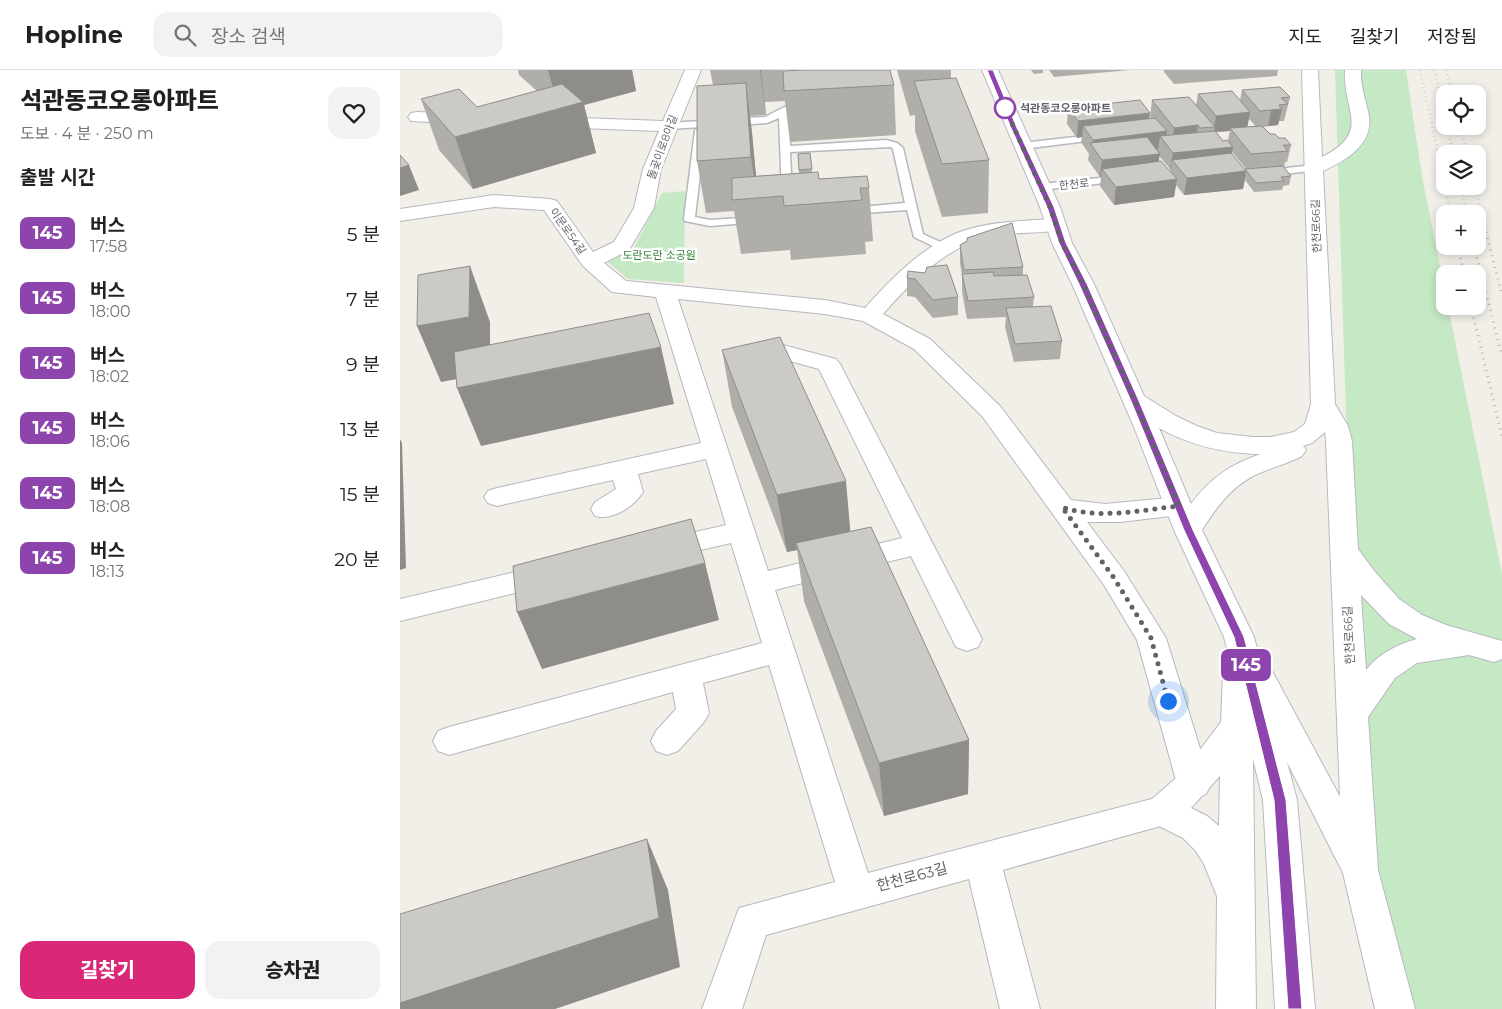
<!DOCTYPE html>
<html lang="ko">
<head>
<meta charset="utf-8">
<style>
	body { margin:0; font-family:Montserrat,"Noto Sans KR",sans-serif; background:#f2f2f2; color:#202124; height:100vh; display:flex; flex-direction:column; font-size:19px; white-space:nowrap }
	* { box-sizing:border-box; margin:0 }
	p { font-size:16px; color:#757577 }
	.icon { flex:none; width:28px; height:28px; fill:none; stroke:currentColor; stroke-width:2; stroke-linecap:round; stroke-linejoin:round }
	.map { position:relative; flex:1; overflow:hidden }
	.panel { display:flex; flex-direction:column; background:#fff; width:400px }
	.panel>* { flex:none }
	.badge { padding:0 10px; border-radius:8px; font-size:18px; line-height:32px }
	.tools { position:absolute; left:1036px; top:15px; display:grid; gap:10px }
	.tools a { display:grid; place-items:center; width:50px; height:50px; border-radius:10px; background:#fff; box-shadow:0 2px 8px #0003; font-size:25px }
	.you { position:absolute; width:25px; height:25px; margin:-12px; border:4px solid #fff; border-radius:50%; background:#1a73e8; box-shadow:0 0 0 8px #1a73e833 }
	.map>.badge { position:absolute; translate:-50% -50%; box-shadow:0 0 0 2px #fff }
	h2 { padding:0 20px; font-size:19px; line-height:45px }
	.round { display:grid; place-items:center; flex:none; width:52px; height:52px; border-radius:15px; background:#f2f2f2 }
	.overview { display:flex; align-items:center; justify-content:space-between; height:85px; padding:0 20px }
	h1 { font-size:24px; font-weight:800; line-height:38px }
	.action { display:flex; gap:10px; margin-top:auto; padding:10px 20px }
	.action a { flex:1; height:58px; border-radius:15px; background:#db2777; color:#fff; font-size:20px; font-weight:800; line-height:58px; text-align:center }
	.action a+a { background:#f2f2f2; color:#202124 }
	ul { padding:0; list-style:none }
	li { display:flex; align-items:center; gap:15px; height:65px; padding:0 20px }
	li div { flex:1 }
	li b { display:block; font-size:19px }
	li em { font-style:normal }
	li .badge { min-width:55px; font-weight:700; text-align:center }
	header { display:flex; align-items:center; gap:30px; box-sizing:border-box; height:70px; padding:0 25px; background:#fff; border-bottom:1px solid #e0e0e0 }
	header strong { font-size:24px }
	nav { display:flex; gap:28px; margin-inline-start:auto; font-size:18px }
	.search { width:350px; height:45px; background:#f2f2f2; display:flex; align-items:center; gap:12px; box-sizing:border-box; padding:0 18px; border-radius:15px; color:#757577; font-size:19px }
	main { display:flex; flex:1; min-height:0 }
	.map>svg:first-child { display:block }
	.green { fill:#c5e8c5 }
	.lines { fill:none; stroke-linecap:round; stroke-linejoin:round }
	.lane-casing { stroke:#b5b8bc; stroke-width:3 }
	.street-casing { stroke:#b5b8bc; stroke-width:2 }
	.secondary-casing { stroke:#b6babf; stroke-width:2 }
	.lane { fill:#fff; fill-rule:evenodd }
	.street { fill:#fff; fill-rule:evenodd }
	.secondary { fill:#fff; fill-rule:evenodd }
	.rail-far1 { stroke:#b6b7b8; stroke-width:2.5; stroke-dasharray:0.5 4; stroke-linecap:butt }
	.rail { stroke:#b6b7b8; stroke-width:3; stroke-dasharray:1 5; stroke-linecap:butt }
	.wall { fill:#afaea9; fill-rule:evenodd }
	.shaded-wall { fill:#8f8d8a }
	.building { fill:#cccac5; stroke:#8f8d8a }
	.line { fill:#8e44ad; stroke:#fff }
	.walk { stroke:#5f6368; stroke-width:5; stroke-dasharray:0 9 }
	.stop-dot { fill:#fff; stroke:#8e44ad; stroke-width:2.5 }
	.labels { text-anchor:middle; stroke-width:5; stroke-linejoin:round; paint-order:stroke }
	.far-stop-label { font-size:11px; font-weight:bold; fill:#5f6368; stroke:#fff; text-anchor:start }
	.far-street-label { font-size:11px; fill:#5f6368; stroke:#fff }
	.far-park-label { font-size:11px; fill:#348238; stroke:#fff }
	.street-label { font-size:12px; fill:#5f6368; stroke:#fff }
	.near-street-label { font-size:15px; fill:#5f6368; stroke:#fff }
</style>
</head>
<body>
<header>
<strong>Hopline</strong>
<div class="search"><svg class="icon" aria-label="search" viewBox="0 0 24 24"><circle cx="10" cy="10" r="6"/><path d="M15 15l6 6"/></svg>장소 검색</div>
<nav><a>지도</a><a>길찾기</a><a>저장됨</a></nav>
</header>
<main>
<section class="panel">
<div class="overview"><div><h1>석관동코오롱아파트</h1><p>도보 · 4 분 · 250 m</p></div><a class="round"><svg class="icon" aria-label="heart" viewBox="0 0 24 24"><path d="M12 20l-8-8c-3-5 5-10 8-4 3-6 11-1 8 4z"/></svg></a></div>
<h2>출발 시간</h2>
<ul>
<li><span class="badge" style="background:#8e44ad;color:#fff">145</span><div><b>버스</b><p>17:58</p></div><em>5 분</em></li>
<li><span class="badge" style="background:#8e44ad;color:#fff">145</span><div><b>버스</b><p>18:00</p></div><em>7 분</em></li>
<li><span class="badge" style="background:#8e44ad;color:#fff">145</span><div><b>버스</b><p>18:02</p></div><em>9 분</em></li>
<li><span class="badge" style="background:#8e44ad;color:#fff">145</span><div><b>버스</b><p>18:06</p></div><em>13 분</em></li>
<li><span class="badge" style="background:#8e44ad;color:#fff">145</span><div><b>버스</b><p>18:08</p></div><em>15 분</em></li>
<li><span class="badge" style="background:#8e44ad;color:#fff">145</span><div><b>버스</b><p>18:13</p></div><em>20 분</em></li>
</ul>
<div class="action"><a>길찾기</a><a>승차권</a></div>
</section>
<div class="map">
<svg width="1102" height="939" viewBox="0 0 1102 939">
	<rect width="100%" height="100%" fill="#f1efe8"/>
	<g class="green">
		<polygon points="935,0 1006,0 1022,106 1045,221 1045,236 1048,236 1102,504 1102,939 983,939 950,470"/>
		<polygon points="285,121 284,213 228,209 208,192 234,178 262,123"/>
	</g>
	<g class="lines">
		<g class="lane-casing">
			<g id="lane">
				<polygon points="402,28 405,29 405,33 389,44 390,76 486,70 497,73 503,78 523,164 549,176 551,178 549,180 541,180 514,167 507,140 450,144 445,141 450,138 505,133 493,79 491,77 390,82 392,124 387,127 382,124 379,48 367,53 269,59 264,56 269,53 365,47"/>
				<polygon points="300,57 305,60 295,147 310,150 355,147 359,148 360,150 359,152 310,156 285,151 284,149 295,60"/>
				<polygon points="701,64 704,65 704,69 622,79 617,76 622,73"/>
				<polygon points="914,95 919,98 918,100 867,106 862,103 867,100"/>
				<polygon points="719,106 724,109 723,111 641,120 636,117 641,114"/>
			</g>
		</g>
		<g class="street-casing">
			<g id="street">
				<path d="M285 0H301L261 99 254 138 229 180 204 193 226 211 425 230 465 238C490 210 521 178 557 163 588 151 623 151 656 149L663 151 666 155 663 159C642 164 619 162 598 165 551 172 513 210 483 244L530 269 600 336 671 430 705 434 779 427 788 429 792 436 788 443 779 445 720 452H687L724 501 766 568 811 714 806 724 794 729 782 724 777 714 737 570 704 515 582 346 514 279 463 251 425 244 278 229 368 501 502 468 419 299 375 287 372 282 375 277 383 275 436 289 440 294 582 569 578 577 567 581 556 577 511 486 375 520 468 803 763 726 775 730 780 741 775 752 603 800 640 939H600L569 809 366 865 342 939H302L339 838 435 812 369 595 303 613 309 643 304 652 278 681 267 685 256 681 251 671 256 661 276 639 273 622 49 685 38 681 33 671 38 661 49 657 362 573 331 473 262 489 252 486 248 479 252 472 326 455 306 389 238 404 243 422C234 437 211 451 195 446L191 439 195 432 216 419 213 410 97 436 88 433 84 427 88 421 97 418 301 373 256 227 212 222 183 196 144 140 94 137 0 151V139L94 125 150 129 157 131 193 182 214 172 234 138 243 99 259 61 153 57 147 56 144 52 147 48 153 47 263 51Z"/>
				<polygon points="17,42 65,44 71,45 74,49 71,53 65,54 11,51 8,47 11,43"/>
				<polygon points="150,494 160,498 164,505 160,512 0,551 0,529"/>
			</g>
		</g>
		<g class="secondary-casing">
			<path id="secondary" d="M582 0H598L660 137 672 173 694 214 744 326 776 346 797 356 817 363 853 367H871L894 362 905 354 911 334 902 0H918L922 87C973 61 942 41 945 0H961C960 16 966 30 969 46 973 75 946 90 923 101L935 334 948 356 952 371 958 479 975 502 999 529 1022 545 1046 555 1102 571V589L1094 592 1069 585 1017 593 995 608 968 647 978 800 1015 939H975L943 803 887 692 897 730 915 939H875L863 730 853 689 856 939H816L817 826 804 794 795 780 783 768 751 752 746 741 751 730 784 701 821 652 823 604 827 595 831 594 824 567 774 460 734 357 672 214 652 173 640 137ZM759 358C789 375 826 384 861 384 831 394 810 408 791 434ZM925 362 926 371 940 727 870 597 861 594 854 567 802 460C816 438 831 417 855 405 870 398 887 394 902 386L906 380 903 376 912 373ZM961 525 989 554 1017 569C996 575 980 583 966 600ZM820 706 819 756 807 746 791 738Z"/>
		</g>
		<use href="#lane" class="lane"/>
		<use href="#street" class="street"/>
		<use href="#secondary" class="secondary"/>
		<g class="rail-far1">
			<polyline points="1020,0 1051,144"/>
			<polyline points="1034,0 1045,48"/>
			<polyline points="1046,0 1052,24"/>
			<polyline points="1047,56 1053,84"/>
			<polyline points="1060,56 1067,84"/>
			<polyline points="1061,116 1067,144"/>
			<polyline points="1075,116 1087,163"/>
		</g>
		<g class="rail">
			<polyline points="1086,162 1102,225"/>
			<polyline points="1058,176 1064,204"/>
			<polyline points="1074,176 1102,286"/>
			<polyline points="1071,236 1102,367"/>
		</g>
	</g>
	<g class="wall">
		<polygon points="118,0 232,0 236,21 184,35 196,83 73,119 39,80 21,29 77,37 137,21 119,5"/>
		<polygon points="310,0 383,0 383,1 494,15 496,65 390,72 385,31 365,32 366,45 350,46 352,63 356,106 399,103 398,84 410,83 412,102 419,109 469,118 473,171 465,172 466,184 391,190 390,180 341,184 334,141 306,143 297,91 313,15"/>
		<polygon points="497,0 551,0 551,9 589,90 588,143 542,147 515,61 515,45 510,46"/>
		<polygon points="631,0 643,0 643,3 634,4"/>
		<polygon points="649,0 730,0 654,7"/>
		<polygon points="764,0 878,0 877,6 774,14 764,2"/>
		<path d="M842 20 890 27 884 51H879L878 55 863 57 870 64 891 75 887 92H885L884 97 891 106 889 115 883 116 882 120 854 122 845 110 843 119 784 125 776 115 774 127 714 135 700 116 701 107H700L688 90 689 84 681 72 682 67 677 68 667 54 668 38 750 48H751L750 47 752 30 796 35 798 24 840 30ZM849 49 853 53 855 56 847 57ZM830 61 828 70 823 71 816 62ZM832 82 846 99 845 100 831 84ZM759 86 771 100 770 102 759 91Z"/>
		<polygon points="567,168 623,197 623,205 634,227 633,237 662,271 660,289 614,292 605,257 606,247 567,249 562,222 562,206 560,193 560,175 567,172"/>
		<polygon points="508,201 558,227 558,245 533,248 515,227 507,226 507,208"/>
		<polygon points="322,280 450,461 569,670 568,724 484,746 404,531 397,480 387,482 332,337"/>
	</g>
	<g class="shaded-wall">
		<polygon points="148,0 232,0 236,21 184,35 196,83 73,119 55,67 159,39"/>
		<polygon points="360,0 361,0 366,45"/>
		<polygon points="346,13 352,63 358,128 357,128 351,87"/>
		<polygon points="882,39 878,55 868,56 871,40"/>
		<polygon points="850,42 847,59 830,58 830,61 814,62 815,57 814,57 816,46"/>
		<polygon points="750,43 748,59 683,56 682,67 677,68 678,51"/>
		<polygon points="798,55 795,72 772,75 774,58"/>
		<polygon points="767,61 765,73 760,66 758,79 699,86 692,76 693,70"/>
		<polygon points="833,77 830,94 772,90 771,100 770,100 773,83"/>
		<polygon points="760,84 757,101 702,99 701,107 700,107 702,90"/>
		<polygon points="9,95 19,120 0,126 0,98"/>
		<polygon points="846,101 843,119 784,125 787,108"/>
		<polygon points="777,109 774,127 714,135 716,117"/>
		<polygon points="70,196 90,252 90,303 41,312 17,256"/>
		<polygon points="261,277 274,334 81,376 57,318"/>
		<polygon points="0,369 2,373 6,498 0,500"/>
		<polygon points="446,411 451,469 396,473 397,480 387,482 377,425"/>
		<polygon points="305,493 319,550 142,599 117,542"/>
		<polygon points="569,670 568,724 484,746 479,693"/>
		<polygon points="247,769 268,820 280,897 155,939 0,939 0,933"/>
	</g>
	<g class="building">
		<polygon points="404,0 490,0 494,15 384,21 383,1"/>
		<polygon points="556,8 589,90 542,94 514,11"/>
		<polygon points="346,13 351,87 297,91 297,16"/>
		<polygon points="162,14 183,32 55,67 21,29 59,19 77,37"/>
		<polygon points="880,17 890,27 881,28 888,34 879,35 882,39 860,41 842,20"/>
		<polygon points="832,21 850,42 816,46 798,24"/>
		<polygon points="789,27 815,57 800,58 798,55 774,58 752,30"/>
		<polygon points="740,30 750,43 678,51 668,38"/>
		<polygon points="755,48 767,61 693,70 683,56"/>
		<polygon points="862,56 870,64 875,64 879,68 885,68 891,75 883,75 888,81 851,84 830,58"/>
		<polygon points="815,61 823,71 827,70 833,77 773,83 760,66"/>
		<polygon points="747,67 760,84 702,90 690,73"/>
		<polygon points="410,83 412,99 399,100 398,84"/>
		<polygon points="831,83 846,101 787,108 772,90"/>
		<polygon points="0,85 9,95 0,98"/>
		<polygon points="761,91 777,109 716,117 702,99"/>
		<polygon points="883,96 891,106 881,107 884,111 856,113 845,99"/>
		<polygon points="418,102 419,109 467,106 469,118 460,118 462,130 384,136 383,126 332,130 332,108"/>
		<polygon points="612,153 623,197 564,200 560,175 567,171 567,168"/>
		<polygon points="547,195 558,227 533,230 515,209 507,208 508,201 525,203 527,197"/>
		<polygon points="70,196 69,247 17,256 18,205"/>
		<polygon points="593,202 594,206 627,205 634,227 568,231 562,204"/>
		<polygon points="651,236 662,271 615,274 606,238"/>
		<polygon points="249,243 261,277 57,318 54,282"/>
		<polygon points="380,267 446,411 377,425 322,280"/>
		<polygon points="291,449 305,493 117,542 113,496"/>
		<polygon points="471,457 569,670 479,693 396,473"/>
		<polygon points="247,769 259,848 0,933 0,844"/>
	</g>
	<polygon class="line" points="587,0 593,0 617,58 654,137 666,173 687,214 739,331 793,460 844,567 886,730 902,939 888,939 874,730 834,567 784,460 731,331 679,214 659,173 647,137 611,58"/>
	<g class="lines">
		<path class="walk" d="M605 38 650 137 662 173 683 214 735 331 779 436C740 440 699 450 662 437L714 508 751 568 768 631"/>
	</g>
	<circle class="stop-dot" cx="605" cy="38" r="10"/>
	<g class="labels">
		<g class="far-stop-label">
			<text x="620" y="42">석관동코오롱아파트</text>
		</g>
		<g class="far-street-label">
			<text transform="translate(262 77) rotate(-70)" y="4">돌곶이로8아길</text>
			<text transform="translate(674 114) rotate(-6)" y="4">한천로</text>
			<text transform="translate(916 156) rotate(-92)" y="4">한천로66길</text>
			<text transform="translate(168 161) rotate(55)" y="4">이문로54길</text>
		</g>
		<g class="far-park-label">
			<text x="259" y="189">도란도란 소공원</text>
		</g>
		<g class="street-label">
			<text transform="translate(949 565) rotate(-93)" y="4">한천로66길</text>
		</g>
		<g class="near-street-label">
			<text transform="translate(512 807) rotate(-15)" y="5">한천로63길</text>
		</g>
	</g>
</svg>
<div class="tools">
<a><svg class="icon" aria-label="locate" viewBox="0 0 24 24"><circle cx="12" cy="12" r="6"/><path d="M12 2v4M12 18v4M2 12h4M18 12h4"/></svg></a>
<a><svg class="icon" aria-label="layers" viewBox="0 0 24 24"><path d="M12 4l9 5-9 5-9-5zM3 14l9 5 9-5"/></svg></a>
<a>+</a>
<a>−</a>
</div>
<div class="you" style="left:768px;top:631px"></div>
<b class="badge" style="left:846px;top:595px;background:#8e44ad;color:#fff">145</b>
</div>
</main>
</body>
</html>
